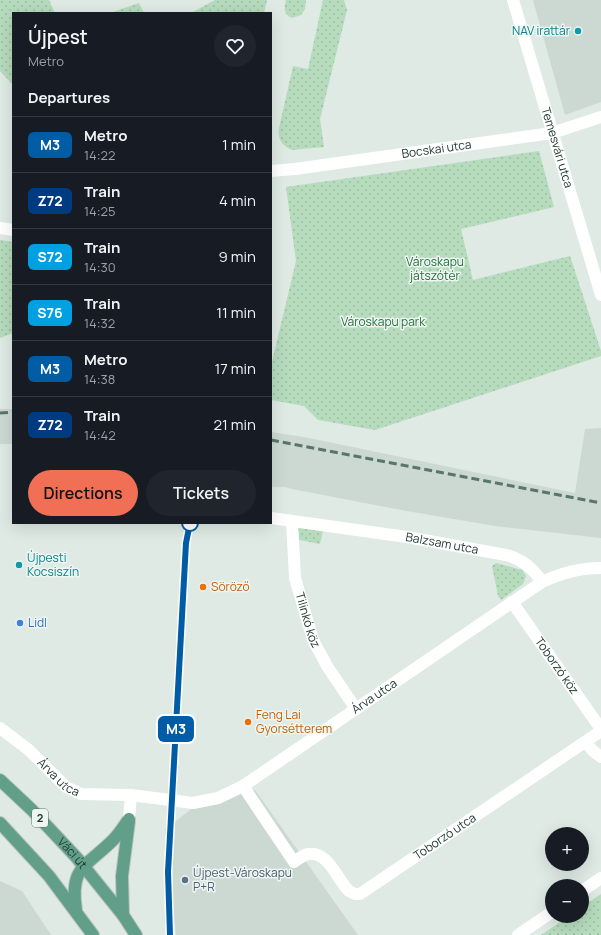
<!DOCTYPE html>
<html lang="en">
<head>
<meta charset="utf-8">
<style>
	body { margin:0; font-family:Manrope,sans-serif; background:#20242c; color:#f1f3f6; height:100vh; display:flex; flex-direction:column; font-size:15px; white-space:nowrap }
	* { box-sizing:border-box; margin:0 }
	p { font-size:13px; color:#9ea1a6 }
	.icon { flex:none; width:22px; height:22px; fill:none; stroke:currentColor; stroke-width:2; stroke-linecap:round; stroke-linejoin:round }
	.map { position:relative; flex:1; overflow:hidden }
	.drawer { position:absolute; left:12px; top:12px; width:260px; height:512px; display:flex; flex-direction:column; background:#171b24; border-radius:0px; box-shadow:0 4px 16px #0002 }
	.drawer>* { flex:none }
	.badge { padding:0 8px; border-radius:6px; font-size:14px; line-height:26px }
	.buttons { position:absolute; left:545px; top:827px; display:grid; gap:8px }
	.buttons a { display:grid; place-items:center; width:44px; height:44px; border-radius:50%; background:#171b24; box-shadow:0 4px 16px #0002; font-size:20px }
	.map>.badge { position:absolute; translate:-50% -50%; box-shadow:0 0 0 2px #fff }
	h2 { padding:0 16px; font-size:15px; line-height:36px }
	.round { display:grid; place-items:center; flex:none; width:42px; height:42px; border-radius:21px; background:#20242c }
	.headline { display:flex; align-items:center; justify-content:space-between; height:68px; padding:0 16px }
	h1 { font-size:19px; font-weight:600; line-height:30px }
	.action { display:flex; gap:8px; margin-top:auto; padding:8px 16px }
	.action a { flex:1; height:46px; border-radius:24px; background:#f16f55; color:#111; font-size:16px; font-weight:600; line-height:46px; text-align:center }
	.action a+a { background:#20242c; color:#f1f3f6 }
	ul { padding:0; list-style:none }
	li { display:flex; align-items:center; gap:12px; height:56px; padding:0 16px; border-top:1px solid #363941 }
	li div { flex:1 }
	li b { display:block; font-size:15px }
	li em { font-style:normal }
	li .badge { min-width:44px; font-weight:700; text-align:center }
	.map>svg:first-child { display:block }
	.built { fill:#ccd9d2 }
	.green { fill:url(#green-dots) }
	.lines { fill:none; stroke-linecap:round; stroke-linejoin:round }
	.primary-casing { stroke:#bcc4c1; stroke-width:14 }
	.street { stroke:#fff; stroke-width:12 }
	.primary { stroke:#629f8b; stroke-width:12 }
	.rail { stroke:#5a756b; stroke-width:3; stroke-dasharray:8 4; stroke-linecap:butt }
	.line-casing { stroke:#fff; stroke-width:9 }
	.line { stroke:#005ca5; stroke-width:6 }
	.culture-dot { fill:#0f9aa8; stroke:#eef6f2; stroke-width:1.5 }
	.stop-dot { fill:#fff; stroke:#005ca5; stroke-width:2 }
	.food-dot { fill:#e8710a; stroke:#eef6f2; stroke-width:1.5 }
	.shop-dot { fill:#3f7fe0; stroke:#eef6f2; stroke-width:1.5 }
	.service-dot { fill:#5c6f8a; stroke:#eef6f2; stroke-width:1.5 }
	.labels { text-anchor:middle; stroke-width:3; stroke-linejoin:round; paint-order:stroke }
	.shield { fill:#eef6f2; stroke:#5e726a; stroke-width:1 }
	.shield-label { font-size:11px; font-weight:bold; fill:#203930 }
	.culture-label { font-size:12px; fill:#0d838f; stroke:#eef6f2; text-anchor:end }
	.street-label { font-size:12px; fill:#203930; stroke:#eef6f2 }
	.park-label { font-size:12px; fill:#2a6f40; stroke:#eef6f2 }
	.food-label { font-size:12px; fill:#c56008; stroke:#eef6f2; text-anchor:start }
	.shop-label { font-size:12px; fill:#366cbe; stroke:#eef6f2; text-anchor:start }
	.service-label { font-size:12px; fill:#4e5e75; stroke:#eef6f2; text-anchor:start }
</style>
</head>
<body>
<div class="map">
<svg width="601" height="935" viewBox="0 0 601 935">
	<defs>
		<pattern id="green-dots" width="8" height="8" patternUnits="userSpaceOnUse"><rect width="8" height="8" fill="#b6dbbd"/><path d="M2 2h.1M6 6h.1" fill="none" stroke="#9cbda3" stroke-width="1.8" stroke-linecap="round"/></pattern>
	</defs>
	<rect width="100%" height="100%" fill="#deeae3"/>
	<g class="built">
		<polygon points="533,0 601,0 601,102 565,115"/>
		<rect x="0" y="409" width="13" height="35"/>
		<polygon points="601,428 601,538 495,526 401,510 292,489 285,487 271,487 271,432 304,437 575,493 585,429"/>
		<polygon points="255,790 358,935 176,935 165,829 206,798"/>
		<polygon points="0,881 22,891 51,935 0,935"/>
	</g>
	<g class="green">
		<polygon points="0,0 49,0 55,13 13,13 13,85 0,71"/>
		<polygon points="215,0 267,0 264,13 191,13"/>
		<path d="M286 0H306L305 9 301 15 292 18C283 14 284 8 286 0Z"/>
		<path d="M323 0H344L347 10 320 119 324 147 292 150C282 146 277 138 279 128L293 66 308 69Z"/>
		<polygon points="139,3 144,13 110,13"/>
		<polygon points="539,151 554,207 461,229 473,280 570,256 601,351 601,356 375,430 318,420 304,406 271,400 271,366 296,261 286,187"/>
		<polygon points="0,240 13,242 13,333 0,338"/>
		<polygon points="294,526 323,531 320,544 295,539"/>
		<polygon points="496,563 522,570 526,576 523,584 501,600 498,596 492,566"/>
		<polygon points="601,894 601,935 541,935 569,916 582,916 582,907"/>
	</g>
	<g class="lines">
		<g class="primary-casing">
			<g id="primary">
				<path id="s8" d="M0 780 32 810 77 858 123 915 136 935"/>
				<polyline points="0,823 49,876 93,935"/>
				<path d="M76 910C69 865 88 866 114 839 120 833 124 826 129 819"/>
				<polyline points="123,915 122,876 129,821"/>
			</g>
		</g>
		<g class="street">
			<path id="s1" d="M513 0 601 295"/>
			<path id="s2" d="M271 171 295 169 552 133 601 117"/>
			<polyline points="0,228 13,230"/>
			<path id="s3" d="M271 518 407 537 506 555C522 559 533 568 542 582"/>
			<path id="s4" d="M292 521 295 578 313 640 327 666 356 709"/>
			<path id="s5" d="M512 602 601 729"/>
			<path id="s6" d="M0 728 29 750 66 787 81 794 131 795 193 803 218 798 243 786 542 582C562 573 579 568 601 568"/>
			<polyline points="586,742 592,750 601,757"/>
			<path id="s7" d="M243 786 294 862C298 859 303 855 308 854 329 851 337 880 349 891L355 894H360L601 731"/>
			<polyline points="129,819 131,795"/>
			<polyline points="582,891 601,878"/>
			<polyline points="518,935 552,912"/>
		</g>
		<use href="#primary" class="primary"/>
		<g class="rail">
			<polyline points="0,413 13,412"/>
			<polyline points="271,440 601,503"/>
		</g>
	</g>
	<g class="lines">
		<g class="line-casing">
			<polyline id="line" points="170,935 168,872 186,543 190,523"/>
		</g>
		<use href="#line" class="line"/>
	</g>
	<g class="culture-dot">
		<circle cx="578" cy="31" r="4"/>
		<circle cx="19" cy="565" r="4"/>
	</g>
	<circle class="stop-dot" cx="190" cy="523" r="8"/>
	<g class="food-dot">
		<circle cx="203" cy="587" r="4"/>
		<circle cx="248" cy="722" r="4"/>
	</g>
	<circle class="shop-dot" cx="20" cy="623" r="4"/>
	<circle class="service-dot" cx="185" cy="880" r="4"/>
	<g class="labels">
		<rect class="shield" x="32" y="809" width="16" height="18" rx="3"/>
		<g class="shield-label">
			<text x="40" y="822">2</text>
		</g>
		<g class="culture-label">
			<text x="570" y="35">NAV irattár</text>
			<text x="27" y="562" text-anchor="start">Újpesti<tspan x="27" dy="14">Kocsiszín</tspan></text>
		</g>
		<g class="street-label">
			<text dy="4" stroke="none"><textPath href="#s1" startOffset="154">Temesvári utca</textPath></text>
			<text dy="4" stroke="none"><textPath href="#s2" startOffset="167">Bocskai utca</textPath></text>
			<text dy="4" stroke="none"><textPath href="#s3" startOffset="173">Balzsam utca</textPath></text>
			<text dy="4" stroke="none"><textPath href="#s4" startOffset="101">Tilinkó köz</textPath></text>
			<text dy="4" stroke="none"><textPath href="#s5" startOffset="78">Toborzó köz</textPath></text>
			<text dy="4" stroke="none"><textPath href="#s6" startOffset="430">Árva utca</textPath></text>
			<text dy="4" stroke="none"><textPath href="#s6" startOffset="77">Árva utca</textPath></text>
			<text dy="4" stroke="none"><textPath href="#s7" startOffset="280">Toborzó utca</textPath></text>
			<text dy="4" stroke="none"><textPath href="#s8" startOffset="103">Váci út</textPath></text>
		</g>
		<g class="park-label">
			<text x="435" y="266">Városkapu<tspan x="435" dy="14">játszótér</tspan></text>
			<text x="383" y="326">Városkapu park</text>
		</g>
		<g class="food-label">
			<text x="211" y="591">Söröző</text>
			<text x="256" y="719">Feng Lai<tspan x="256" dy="14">Gyorsétterem</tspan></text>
		</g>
		<g class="shop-label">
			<text x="28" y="627">Lidl</text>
		</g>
		<g class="service-label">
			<text x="193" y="877">Újpest-Városkapu<tspan x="193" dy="14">P+R</tspan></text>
		</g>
	</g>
</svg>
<div class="buttons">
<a>+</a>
<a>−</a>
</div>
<b class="badge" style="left:176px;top:729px;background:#005ca5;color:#fff">M3</b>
<section class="drawer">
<div class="headline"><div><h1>Újpest</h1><p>Metro</p></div><a class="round"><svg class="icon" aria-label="heart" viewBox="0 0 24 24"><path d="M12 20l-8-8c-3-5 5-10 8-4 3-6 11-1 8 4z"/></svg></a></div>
<h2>Departures</h2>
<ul>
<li><span class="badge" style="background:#005ca5;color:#fff">M3</span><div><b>Metro</b><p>14:22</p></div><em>1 min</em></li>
<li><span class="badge" style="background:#003b80;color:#fff">Z72</span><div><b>Train</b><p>14:25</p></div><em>4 min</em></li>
<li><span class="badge" style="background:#00a0e3;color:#fff">S72</span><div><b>Train</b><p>14:30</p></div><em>9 min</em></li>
<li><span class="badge" style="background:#00a0e3;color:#fff">S76</span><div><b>Train</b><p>14:32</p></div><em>11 min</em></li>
<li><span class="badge" style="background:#005ca5;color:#fff">M3</span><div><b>Metro</b><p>14:38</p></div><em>17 min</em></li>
<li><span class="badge" style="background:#003b80;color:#fff">Z72</span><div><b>Train</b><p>14:42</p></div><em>21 min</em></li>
</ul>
<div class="action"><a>Directions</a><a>Tickets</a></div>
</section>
</div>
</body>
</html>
